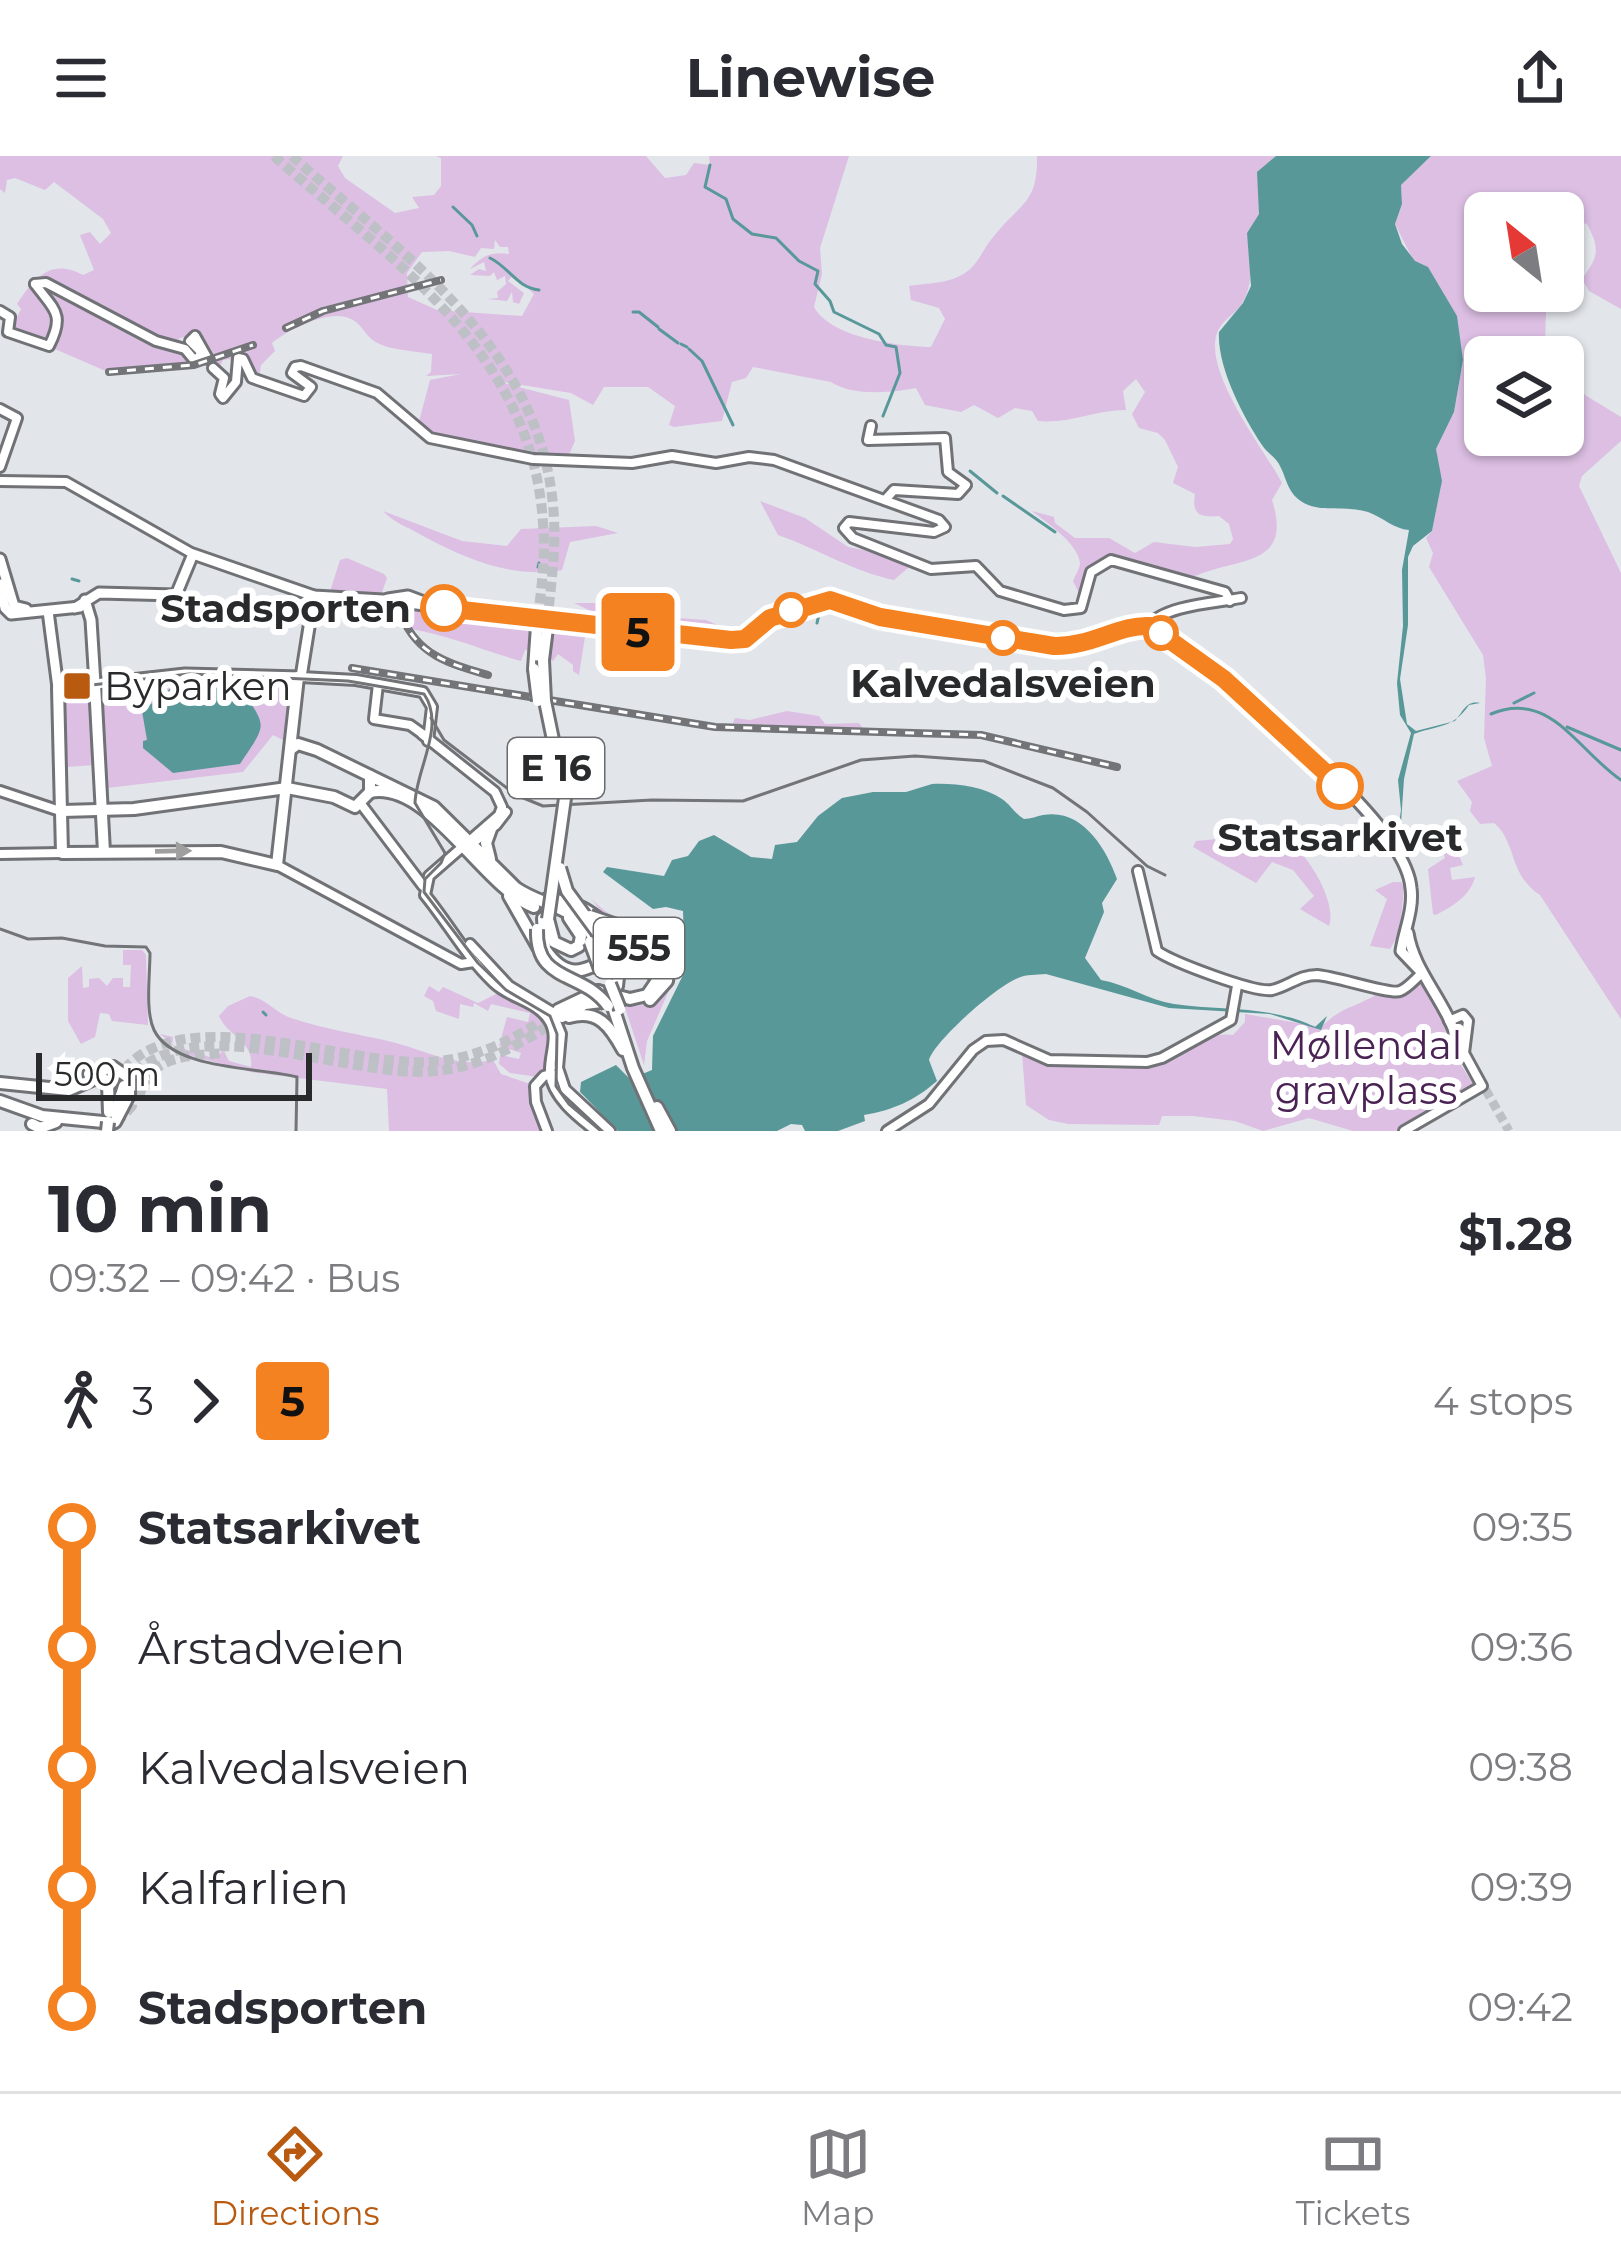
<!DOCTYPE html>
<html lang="en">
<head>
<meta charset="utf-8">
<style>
	body { margin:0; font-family:Montserrat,sans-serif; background:#f2f2f3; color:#2b2b33; height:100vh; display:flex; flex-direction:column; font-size:45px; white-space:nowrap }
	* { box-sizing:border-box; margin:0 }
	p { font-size:39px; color:#7c7c81 }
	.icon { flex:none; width:66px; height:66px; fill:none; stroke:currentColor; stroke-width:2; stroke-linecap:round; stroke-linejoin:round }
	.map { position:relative; height:975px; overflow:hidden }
	.details { display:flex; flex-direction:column; background:#fff; flex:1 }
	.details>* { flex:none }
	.badge { padding:0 24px; border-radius:9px; font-size:42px; line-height:78px }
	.needle { width:78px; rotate:330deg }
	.controls { position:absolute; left:1464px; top:36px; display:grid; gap:24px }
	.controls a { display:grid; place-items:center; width:120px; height:120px; border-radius:18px; background:#fff; box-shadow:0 3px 9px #0004; font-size:60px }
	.scale { position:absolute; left:36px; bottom:30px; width:276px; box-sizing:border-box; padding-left:12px; border:6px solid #292a2c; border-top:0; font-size:33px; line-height:42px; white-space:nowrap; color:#292a2c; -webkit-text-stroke:9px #fff; paint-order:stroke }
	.map>.badge { position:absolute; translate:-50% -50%; box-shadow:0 0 0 6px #fff }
	.legs { display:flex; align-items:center; gap:18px; height:132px; padding:0 48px; font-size:39px }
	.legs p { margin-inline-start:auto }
	.summary { display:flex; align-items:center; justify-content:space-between; height:204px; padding:0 48px }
	h1 { font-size:66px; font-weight:700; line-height:90px }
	ul { padding:0 48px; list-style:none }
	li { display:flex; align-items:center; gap:42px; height:120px; font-size:45px }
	li i { display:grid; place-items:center; width:18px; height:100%; margin:0 15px; background:currentColor }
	li i::after { content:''; width:30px; height:30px; margin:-15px; border:9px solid; border-radius:50%; background:#fff }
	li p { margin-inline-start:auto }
	li:first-child i { background:linear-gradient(#0000 50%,currentColor 0) }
	li:last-child i { background:linear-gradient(currentColor 50%,#0000 0) }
	header { display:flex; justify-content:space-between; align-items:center; height:156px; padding:0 48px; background:#fff; font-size:54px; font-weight:700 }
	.tab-bar { display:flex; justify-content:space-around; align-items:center; height:168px; border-top:3px solid #e1e1e2; background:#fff; font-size:33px; color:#7c7c81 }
	.tab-bar a { display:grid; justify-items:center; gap:6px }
	.tab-bar .active { color:#b85a10 }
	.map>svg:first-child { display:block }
	.green { fill:#dcbfe3; fill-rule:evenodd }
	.water { fill:#599899 }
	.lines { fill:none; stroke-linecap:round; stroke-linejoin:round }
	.stream { stroke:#599899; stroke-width:3 }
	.primary-tunnel { stroke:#bdc0c4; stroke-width:9; stroke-dasharray:9 4.5; stroke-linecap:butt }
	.highway-tunnel { stroke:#bdc0c4; stroke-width:10; stroke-dasharray:10 5; stroke-linecap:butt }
	.secondary-casing { stroke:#707276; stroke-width:14 }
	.primary-casing { stroke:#707276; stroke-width:15 }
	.highway-casing { stroke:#707276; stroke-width:16 }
	.secondary { stroke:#fff; stroke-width:8 }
	.primary { stroke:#fff; stroke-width:9 }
	.highway { stroke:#fff; stroke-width:10 }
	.tram { stroke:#727477; stroke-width:3 }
	.rail-casing { stroke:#727477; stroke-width:8 }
	.rail { stroke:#fff; stroke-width:3; stroke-dasharray:9; stroke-linecap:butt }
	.highway-bridge-casing { stroke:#707276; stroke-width:16; stroke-linecap:butt }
	.highway-bridge { stroke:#fff; stroke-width:10 }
	.oneway { fill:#9f9fa0 }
	.line-1-casing { stroke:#fff; stroke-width:27 }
	.line-1 { stroke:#f58220; stroke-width:18 }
	.stop-1-dot { fill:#fff; stroke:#f58220; stroke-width:6 }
	.poi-dot { fill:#b85a10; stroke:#fff; stroke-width:4.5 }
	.labels { text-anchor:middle; stroke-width:12; stroke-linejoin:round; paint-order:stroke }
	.shield { fill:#fff; stroke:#696a6b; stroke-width:3 }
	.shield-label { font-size:36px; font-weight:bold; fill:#292a2c }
	.stop-label { font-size:39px; font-weight:bold; fill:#292a2c; stroke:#fff }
	.poi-label { font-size:39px; fill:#292a2c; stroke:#fff; text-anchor:start }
	.park-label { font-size:39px; fill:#4a2354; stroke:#fff }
</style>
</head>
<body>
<header><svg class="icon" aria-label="menu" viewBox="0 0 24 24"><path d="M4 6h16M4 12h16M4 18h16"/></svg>Linewise<svg class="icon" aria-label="share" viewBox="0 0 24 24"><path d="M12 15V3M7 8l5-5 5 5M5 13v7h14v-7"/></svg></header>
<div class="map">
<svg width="1621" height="975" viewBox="0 0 1621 975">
	<rect width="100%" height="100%" fill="#e2e5ea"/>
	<g class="green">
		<path d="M0 0H343L338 10 345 22 395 57 419 52 412 41 434 39 441 30V2L436 0H646L665 22 686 19 694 7 710 9 709 0H849L820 92 822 118 814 151C831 182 897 190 931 191L945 163 939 152 911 144 909 130C927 127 949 128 965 117 979 108 983 92 994 80 1020 47 1038 48 1037 0H1276L1265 11 1259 58 1247 77C1251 100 1255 128 1241 149 1234 159 1221 165 1217 177 1203 216 1264 293 1282 327L1272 344C1293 411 1240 401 1195 420L1194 426C1161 417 1076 374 1082 443L1073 425C1074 422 1081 410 1080 407 1078 387 1046 366 1032 355L1054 361 1055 367 1075 382H1109L1135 397 1154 386 1195 391 1230 388 1233 383 1229 368 1219 360C1203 361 1191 361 1195 338L1173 327 1178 311 1165 284 1158 277 1139 272 1132 258 1145 236 1136 223 1123 235 1126 254C1095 254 1070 268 1038 265L1032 255 1015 252 998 262 974 249 961 256 925 249 916 232C892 237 851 240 831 226L753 211 746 222 732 226 722 265 674 271 669 269 675 250 648 231H604L593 249 571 237 492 224 569 244 575 285 567 303 423 275 418 269 430 224 461 218 426 220 431 216 432 198C415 195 387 194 374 185 366 180 362 169 353 164 332 151 289 173 272 187L275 195 261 209 259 221H248C241 209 237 201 223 204L216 218 204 195 186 180 178 183 185 188 187 207 108 216 11 174 21 153 17 148C35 121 51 102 83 119L94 114 80 79 90 76 100 88 111 77 103 63 54 26 45 34 15 22 7 24 5 37 0 33ZM495 84 500 91H508L509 98C491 95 482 100 470 113L484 106 486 115 479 113 470 119 490 120 494 116 497 124 505 120 506 128 497 136 498 142 487 143 507 145 512 136 513 146 519 148 524 137 508 125 513 119 534 138 522 160 437 154 408 141 407 117 422 96 449 95 475 101 481 92 494 93Z"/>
		<path d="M1431 0H1621V153L1589 135 1582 123C1599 100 1600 93 1587 68L1577 66 1563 73V57H1485V135H1536L1546 156 1545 189 1550 201H1485V279H1563V220L1575 223 1585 239 1621 261V285L1582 320 1579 330 1621 417V863L1540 739C1508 718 1517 686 1494 667L1480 668 1470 655 1472 646 1457 625 1492 610 1484 582 1486 522 1483 499 1429 411 1433 397 1426 382 1432 375 1441 330 1436 293 1454 256 1463 203 1395 68 1402 48 1401 29Z"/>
		<path d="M760 345 805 362 848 391 894 400 909 411 894 424C852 415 818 393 778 379Z"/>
		<path d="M383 355 462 385 507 390 521 373 596 370 618 377 570 386 562 414C513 423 466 403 423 380 407 370 397 369 383 355Z"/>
		<polygon points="347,402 384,418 387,422 381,439 329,439 340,404"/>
		<polygon points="574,447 595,447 632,459 706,464 722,471 728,482 612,470 606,462"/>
		<path d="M403 451 534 470 531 495 525 494 521 505C484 495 449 479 411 473Z"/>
		<polygon points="550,471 586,474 579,519 573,515 573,509 558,498 553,505 547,502"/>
		<polygon points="178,520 282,525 291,535 287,586 273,579 243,616 107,632 101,557 104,531"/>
		<polygon points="91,533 95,609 67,611 63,536"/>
		<polygon points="787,555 819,560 825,568 859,567 864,574 733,567 735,562 750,564"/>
		<path d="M1446 669 1463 709 1450 712 1452 724 1475 721C1470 740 1453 750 1436 759L1433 758 1428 713 1445 702 1437 675Z"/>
		<path d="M1227 670C1242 671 1262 669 1276 676 1304 689 1338 745 1329 770L1300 753 1314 740 1293 714 1272 706 1256 727 1193 691 1196 685 1218 683 1217 677Z"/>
		<polygon points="1393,726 1401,726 1404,731 1400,776 1390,793 1370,790 1387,743 1375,734"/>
		<path d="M591 742C609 762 634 775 661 763L657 779 665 789 675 788 673 825 647 885 644 909 624 849C642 853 656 845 667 831L662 787 610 767Z"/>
		<polygon points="123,794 142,794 146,799 148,869 112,865 109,858 100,857 95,881 81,888 68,865 68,822 82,810 83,832 89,831 89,823 99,822 107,830 113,822 123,822 123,831 130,831 131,809 123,809"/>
		<path d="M1417 824 1430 836 1446 876 1430 881 1433 890 1426 894 1433 902 1450 891 1474 930 1399 975H1353L1309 962 1263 975 1235 965 1193 960H1162L1159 969 1068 968 1049 964 1026 949 1022 898C1053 912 1121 917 1155 909 1184 902 1202 874 1233 879L1245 866V858L1321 871C1342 851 1350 853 1374 840L1373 835 1391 840Z"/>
		<path d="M429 830 439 836 443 831 478 847 498 837C537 859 571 869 538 921L510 917 499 908 500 899 519 903 521 897 499 890 507 861 528 866 530 857 491 848 488 855 474 847 473 851 460 848 459 863 436 855 433 845 424 840Z"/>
		<path d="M250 840C267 843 274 856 291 862 323 873 359 878 392 886 428 895 454 912 493 904L501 918 530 928 543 975H389L387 933 251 916 185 898 160 878 173 881 172 889 216 903 223 894 229 905 251 911C254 884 228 881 219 860L228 850Z"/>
	</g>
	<g class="water">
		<path d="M1276 0H1431L1401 29 1402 48 1395 68 1402 88 1415 105 1428 111 1457 160 1463 204 1454 256 1436 293 1442 325 1432 375 1413 390 1408 401V469L1400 523 1407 568 1416 575 1455 565C1463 556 1466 544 1480 547L1469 549C1452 573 1441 568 1414 578L1404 623 1400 681 1417 728 1414 775 1415 731 1396 687 1401 654 1398 624 1411 577 1400 559 1397 527 1403 470 1402 414 1409 374C1394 373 1384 362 1368 356 1342 348 1318 359 1298 343 1287 334 1286 321 1280 310 1277 302 1267 297 1262 289 1243 260 1217 211 1219 176L1243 147 1251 130 1247 77 1259 58 1257 16Z"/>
		<path d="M175 529 240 531C267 572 268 566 240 608L173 617 143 592V585L147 584 142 555Z"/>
		<path d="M932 628C954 627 983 630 1002 643 1011 649 1015 658 1024 663 1031 663 1037 660 1043 659 1082 652 1106 692 1117 723L1102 747 1104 756 1085 802 1101 824C1126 828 1148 844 1174 848 1222 855 1270 849 1315 871L1327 860 1321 874 1270 858 1169 852 1046 818C1036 819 1027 818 1018 822 997 830 935 884 929 904L937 925C914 945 893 954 864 959L865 965 838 975H805L802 969 791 968 777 975H618C604 961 594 950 580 936L581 926 616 909 630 923 652 914 653 880 685 815 683 755 666 751 653 753 603 716 607 711 664 720 672 704 688 700 699 685 714 679 751 701 772 703 775 689 797 686 818 660 842 642 873 636H906Z"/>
	</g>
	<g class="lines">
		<g class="stream">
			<polyline points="710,9 705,31 726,43 733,63 752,78 776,82 799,105 818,115 815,128 830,145 834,156 879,178 886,189 896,191 900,217 883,260"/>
			<polyline points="453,51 472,69 477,80"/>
			<path d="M490 102C509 111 516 131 539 134"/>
			<polyline points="633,156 639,156 658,171"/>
			<polyline points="659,173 678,187"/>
			<polyline points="681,188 687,191"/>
			<polyline points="689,193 702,205 733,269"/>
			<polyline points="970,315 997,337"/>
			<polyline points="1003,340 1055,376"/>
			<polyline points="538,411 539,407"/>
			<polyline points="72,423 79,425"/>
			<polyline points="817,467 820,454"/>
			<polyline points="1514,547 1534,537"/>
			<path d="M1491 558C1550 533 1578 595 1621 624"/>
			<polyline points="1567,571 1621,594"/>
			<polyline points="263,856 266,859"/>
		</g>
		<polyline class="primary-tunnel" points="1479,922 1509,975"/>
		<g class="highway-tunnel">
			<path d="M274 0C392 105 532 195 543 367 546 401 541 435 537 469"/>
			<path d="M292 0C403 99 538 189 553 349 557 389 551 429 547 468"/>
			<path d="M116 926C165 835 347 911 429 906 477 903 516 883 555 856"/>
			<path d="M126 928C184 846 348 924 434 915 483 911 519 888 560 863"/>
			<path d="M139 941C150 898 188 900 225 897"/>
			<polyline points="116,967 132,950 135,917"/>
		</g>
		<g class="secondary-casing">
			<g id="secondary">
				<polyline points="35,128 46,127 156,185 185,193 195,205 202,197 190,185 195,180 208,203"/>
				<path d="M0 155 10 161 8 176 49 190C66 157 53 153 35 128"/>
				<polyline points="213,212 224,222 220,238 223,242 236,226 238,202 243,203 252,222 304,240 311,231 292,217 295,211 301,210 377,237 430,282 533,303 632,307 672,300 716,307 749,301 774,304 939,364 945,371 934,376 849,366 844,372 853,382 931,413 976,410 1000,435 1064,454 1081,452 1091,416 1111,404 1225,436 1230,445"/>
				<polyline points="0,253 17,262 0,311"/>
				<polyline points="871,270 868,284 945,282 948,316 966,329 958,338 894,334 885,344"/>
				<polyline points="0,325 66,326 193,398"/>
				<path d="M1148 470C1165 449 1215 447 1241 442"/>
				<polyline points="301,521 356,524 423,536 432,551 428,585"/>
				<polyline points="378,528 374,563 410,569 424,579"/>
				<path d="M422 578 495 636 502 651 499 659 429 720 425 739C448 767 467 802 494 827 509 842 536 845 548 863 560 880 549 898 550 917 552 941 578 961 596 975"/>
				<polyline points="0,635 60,655"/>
				<polyline points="361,648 423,730"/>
				<polyline points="474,686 496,669 506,656"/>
				<polyline points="0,698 62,697"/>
				<polyline points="277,709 461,808 474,806"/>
				<path d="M1138 715 1157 795C1173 806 1254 837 1272 834 1289 830 1299 819 1317 819 1335 820 1391 839 1400 835 1408 832 1415 823 1422 817"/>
				<polyline points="470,788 509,830 552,856 561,878 558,912 565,933 610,975"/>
				<polyline points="547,975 536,946 535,930 544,920 552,918"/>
				<polyline points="887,975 929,948 973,894 986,885 1004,884 1049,904 1147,906 1162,902 1231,864 1237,830"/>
				<polyline points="1404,975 1482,930 1464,897 1468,865 1463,859 1449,865"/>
			</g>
		</g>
		<g class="primary-casing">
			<g id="primary">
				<polyline points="0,403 14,450 26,453"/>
				<polyline points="0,428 5,452 11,458 80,451"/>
				<polyline points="388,443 408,440 429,448"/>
				<polyline points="85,444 91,464 95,528 185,518 301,521 314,440"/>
				<polyline points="75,452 99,437 176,439 193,398 314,440 383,444 699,482 743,484 770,462 829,444 879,461 961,477 1060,491 1089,488 1134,471 1148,470 1182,491"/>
				<polyline points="48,455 58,532"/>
				<path d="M1178 487C1232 536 1405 661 1411 732 1414 753 1404 775 1401 795L1422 817"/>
				<path d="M1408 777C1414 816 1446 845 1457 884"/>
			</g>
		</g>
		<g class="highway-casing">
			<g id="highway">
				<polyline points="543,504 547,472"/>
				<polyline points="534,513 537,470"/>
				<polyline points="95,528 104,696"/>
				<polyline points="58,532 62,697 221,696 277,709 298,521"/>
				<path d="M291 593 298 588 317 594 434 651 516 732C544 751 577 750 594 783"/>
				<path d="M370 636C429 624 482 731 534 751"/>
				<polyline points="62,655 134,653 287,632 334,641 355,651 370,636 370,620"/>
				<polyline points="490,703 486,687 491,673"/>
				<polyline points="509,740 538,791"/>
				<path d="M547 743C603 748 598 776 640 787"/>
				<path d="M543 762 545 793C571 831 591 810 620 795 643 784 658 802 658 823L647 839 630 843 598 835"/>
				<polyline points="548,763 554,786 571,794 579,790 581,780 569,762"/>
				<path d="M626 772C655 777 672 794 667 825L650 844"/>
				<polyline points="617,830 619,812 629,802 645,804 653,818"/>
				<polyline points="613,851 633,912 661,975"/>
				<polyline points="558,854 598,835"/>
				<polyline points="562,861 585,848 609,845"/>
				<path d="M569 861C598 853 610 870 623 894"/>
				<polyline points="89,918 113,911 129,922 129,939 115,966"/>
				<polyline points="0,927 69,934 101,920 108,928 109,956"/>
				<polyline points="0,945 42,960 113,967"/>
				<polyline points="657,951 670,975"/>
				<polyline points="115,957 124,930"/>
				<polyline points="32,968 40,972 56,966"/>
			</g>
		</g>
		<use href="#secondary" class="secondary"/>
		<use href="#primary" class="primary"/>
		<use href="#highway" class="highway"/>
		<g class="tram">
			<path d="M65 532 189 518 348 525 424 538C446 570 416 613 415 647L445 697 441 707 425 723 424 736 478 807 506 834 550 860 557 878 556 930 569 948 601 975"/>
			<polyline points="431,562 444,584 516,639 543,650 652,644 743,645 861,604 915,600 984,605 1053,632 1087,656 1147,710 1165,719"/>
			<path d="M0 773 28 783 62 782 105 790 146 791 150 797C150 819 145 855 154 874 174 915 261 911 297 921L296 975"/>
		</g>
		<g class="rail-casing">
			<g id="rail">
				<polyline points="286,172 323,155 441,124"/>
				<polyline points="109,216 194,209 253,189"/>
				<path d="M402 461C419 500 450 508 488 519"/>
				<polyline points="352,512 715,571 981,579 1117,611"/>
			</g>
		</g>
		<use href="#rail" class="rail"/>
		<g class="highway-bridge-casing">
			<g id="highway-bridge">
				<polyline points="543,504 545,545 565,642 548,763"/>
				<polyline points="534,513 538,545"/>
				<polyline points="560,712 567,735 597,776 609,811"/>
				<polyline points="590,760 626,772"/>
				<path d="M537 773C535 828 582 814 608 850"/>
				<polyline points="590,786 601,816"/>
				<polyline points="610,828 620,853"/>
				<polyline points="107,975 108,966"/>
			</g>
		</g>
		<use href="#highway-bridge" class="highway-bridge"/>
	</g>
	<defs><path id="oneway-solid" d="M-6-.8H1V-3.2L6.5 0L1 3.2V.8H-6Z" transform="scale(3)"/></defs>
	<use class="oneway" href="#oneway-solid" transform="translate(173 695) rotate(-1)"/>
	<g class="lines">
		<g class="line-1-casing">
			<path id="line-1" d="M444 452 731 484 745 483 770 462 830 444 880 461 1054 490C1091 491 1120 468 1150 470L1224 523 1340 630"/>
		</g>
		<use href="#line-1" class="line-1"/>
	</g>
	<g class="stop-1-dot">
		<circle cx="444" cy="452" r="21"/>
		<circle cx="791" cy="454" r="15"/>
		<circle cx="1161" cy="477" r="15"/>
		<circle cx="1003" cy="482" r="15"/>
		<circle cx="1340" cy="630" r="21"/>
	</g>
	<rect class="poi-dot" x="62" y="515" width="30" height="30" rx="6"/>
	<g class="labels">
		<g class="shield">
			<rect x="508" y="582" width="96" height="60" rx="9"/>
			<rect x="594" y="762" width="90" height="60" rx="9"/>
		</g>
		<g class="shield-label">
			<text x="556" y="625">E 16</text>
			<text x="639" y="805">555</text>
		</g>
		<g class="stop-label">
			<text x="411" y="466" text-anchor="end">Stadsporten</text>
			<text x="1003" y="541">Kalvedalsveien</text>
			<text x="1340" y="695">Statsarkivet</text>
		</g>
		<g class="poi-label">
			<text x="104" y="544">Byparken</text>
		</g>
		<g class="park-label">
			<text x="1366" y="903">Møllendal<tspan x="1366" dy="45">gravplass</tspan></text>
		</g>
	</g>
</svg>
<div class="controls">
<a><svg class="needle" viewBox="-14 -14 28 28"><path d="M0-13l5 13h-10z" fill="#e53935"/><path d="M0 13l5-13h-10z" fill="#7c7c81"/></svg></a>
<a><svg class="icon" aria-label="layers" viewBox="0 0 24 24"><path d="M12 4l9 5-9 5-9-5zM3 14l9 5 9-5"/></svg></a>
</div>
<div class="scale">500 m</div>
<b class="badge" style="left:638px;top:476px;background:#f58220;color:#111">5</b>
</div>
<section class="details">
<div class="summary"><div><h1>10 min</h1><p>09:32 – 09:42 · Bus</p></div><b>$1.28</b></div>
<div class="legs"><svg class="icon" aria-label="walk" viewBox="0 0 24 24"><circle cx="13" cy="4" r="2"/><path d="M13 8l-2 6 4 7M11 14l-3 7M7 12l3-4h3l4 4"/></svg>3<svg class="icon" aria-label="forward" viewBox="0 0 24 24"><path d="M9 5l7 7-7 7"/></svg><b class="badge" style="background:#f58220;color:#111">5</b><p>4 stops</p></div>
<ul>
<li><i style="color:#f58220"></i><b>Statsarkivet</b><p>09:35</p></li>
<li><i style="color:#f58220"></i><span>Årstadveien</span><p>09:36</p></li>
<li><i style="color:#f58220"></i><span>Kalvedalsveien</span><p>09:38</p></li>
<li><i style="color:#f58220"></i><span>Kalfarlien</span><p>09:39</p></li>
<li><i style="color:#f58220"></i><b>Stadsporten</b><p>09:42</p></li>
</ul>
</section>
<nav class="tab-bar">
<a class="active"><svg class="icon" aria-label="directions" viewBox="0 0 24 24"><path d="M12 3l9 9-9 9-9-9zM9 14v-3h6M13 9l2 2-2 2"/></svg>Directions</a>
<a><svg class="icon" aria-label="map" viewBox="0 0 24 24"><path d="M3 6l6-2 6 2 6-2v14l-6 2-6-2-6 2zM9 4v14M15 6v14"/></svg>Map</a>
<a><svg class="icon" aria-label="tickets" viewBox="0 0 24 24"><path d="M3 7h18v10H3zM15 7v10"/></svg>Tickets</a>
</nav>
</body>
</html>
